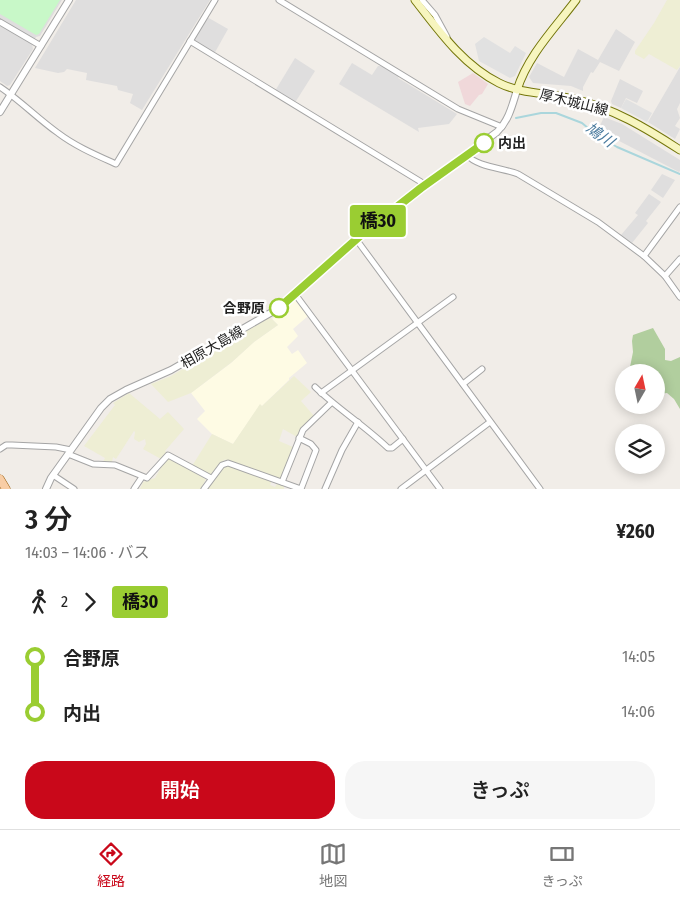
<!DOCTYPE html>
<html lang="ja">
<head>
<meta charset="utf-8">
<style>
	body { margin:0; font-family:"Fira Sans Condensed","Noto Sans JP",sans-serif; background:#f6f6f6; color:#222; height:100vh; display:flex; flex-direction:column; font-size:19px; white-space:nowrap }
	* { box-sizing:border-box; margin:0 }
	p { font-size:16px; color:#767676 }
	.icon { flex:none; width:28px; height:28px; fill:none; stroke:currentColor; stroke-width:2; stroke-linecap:round; stroke-linejoin:round }
	.map { position:relative; height:489px; overflow:hidden }
	.side { display:flex; flex-direction:column; background:#fff; flex:1 }
	.side>* { flex:none }
	.badge { padding:0 10px; border-radius:4px; font-size:18px; line-height:32px }
	.needle { width:32px; rotate:9deg }
	.controls { position:absolute; left:615px; top:364px; display:grid; gap:10px }
	.controls a { display:grid; place-items:center; width:50px; height:50px; border-radius:50%; background:#fff; box-shadow:0 2px 12px #0003; font-size:25px }
	.map>.badge { position:absolute; translate:-50% -50%; box-shadow:0 0 0 2px #fff }
	.legs { display:flex; align-items:center; gap:8px; height:55px; padding:0 25px; font-size:16px }
	.legs p { margin-inline-start:auto }
	.overview { display:flex; align-items:center; justify-content:space-between; height:85px; padding:0 25px }
	h1 { font-size:28px; font-weight:600; line-height:38px }
	.button { display:flex; gap:10px; margin-top:auto; padding:10px 25px }
	.button a { flex:1; height:58px; border-radius:20px; background:#c9081a; color:#fff; font-size:20px; font-weight:600; line-height:58px; text-align:center }
	.button a+a { background:#f6f6f6; color:#222 }
	ul { padding:0 25px; list-style:none }
	li { display:flex; align-items:center; gap:18px; height:55px; font-size:19px }
	li i { display:grid; place-items:center; width:8px; height:100%; margin:0 6px; background:currentColor }
	li i::after { content:''; width:12px; height:12px; margin:-6px; border:4px solid; border-radius:50%; background:#fff }
	li p { margin-inline-start:auto }
	li:first-child i { background:linear-gradient(#0000 50%,currentColor 0) }
	li:last-child i { background:linear-gradient(currentColor 50%,#0000 0) }
	.dock { display:flex; justify-content:space-around; align-items:center; height:70px; border-top:1px solid #e0e0e0; background:#fff; font-size:14px; color:#767676 }
	.dock a { display:grid; justify-items:center; gap:2px }
	.dock .selected { color:#c9081a }
	.map>svg:first-child { display:block }
	.residential { fill:#dfdede }
	.commercial { fill:#f0d8da }
	.education { fill:#fefbe4 }
	.farmland { fill:#eeeed4 }
	.forest { fill:#b1ce9e }
	.park { fill:#c8f8c8 }
	.parking { fill:#e1e1e1 }
	.lines { fill:none; stroke-linecap:round; stroke-linejoin:round }
	.stream { stroke:#aad6dc; stroke-width:2 }
	.minor-casing { stroke:#a5a5a5; stroke-width:7 }
	.tertiary-casing { stroke:#a5a5a5; stroke-width:8 }
	.secondary-casing { stroke:#74760a; stroke-width:9 }
	.primary-casing { stroke:#975a06; stroke-width:9 }
	.minor { stroke:#fff; stroke-width:5 }
	.tertiary { stroke:#fff; stroke-width:6 }
	.secondary { stroke:#f7f5bf; stroke-width:7 }
	.primary { stroke:#f8cda5; stroke-width:8 }
	.line-1-casing { stroke:#fff; stroke-width:11 }
	.line-1 { stroke:#9acd32; stroke-width:8 }
	.stop-1-dot { fill:#fff; stroke:#9acd32; stroke-width:2.5 }
	.labels { text-anchor:middle; stroke-width:5; stroke-linejoin:round; paint-order:stroke }
	.street-label { font-size:14px; fill:#212121; stroke:#fff }
	.stop-label { font-size:14px; font-weight:bold; fill:#212121; stroke:#fff; text-anchor:start }
	.water-label { font-size:15px; font-style:italic; fill:#4a7b9e; stroke:#fff }
</style>
</head>
<body>
<div class="map">
<svg width="680" height="489" viewBox="0 0 680 489">
	<rect width="100%" height="100%" fill="#f1ede8"/>
	<g class="residential">
		<polygon points="0,0 62,0 40,36 36,37 32,44 33,49 10,85 7,86 0,81"/>
		<polygon points="76,0 210,0 142,110 130,103 133,94 118,90 117,86 86,80 87,73 67,69 64,72 58,73 35,68"/>
		<polygon points="207,17 228,29 214,54 193,40"/>
		<polygon points="616,29 635,42 619,71 600,62 593,73 591,72 583,87 583,91 571,86 533,83 529,77 537,63 564,77 578,49 598,60"/>
		<polygon points="295,58 315,71 296,101 293,102 275,91"/>
		<polygon points="352,63 372,75 378,66 382,66 399,76 398,78 457,114 449,124 418,128 419,132 339,84"/>
		<polygon points="680,67 680,103 677,109 680,118 675,126 680,129 675,139 648,122"/>
		<polygon points="620,79 643,91 637,103 626,98 621,108 612,104 611,101"/>
		<polygon points="604,117 622,124 680,160 680,171 679,172 598,130"/>
		<polygon points="662,174 675,180 663,198 651,190"/>
		<polygon points="649,194 661,202 646,221 648,223 632,243 621,235 638,215 635,213"/>
	</g>
	<polygon class="commercial" points="473,73 488,84 482,94 479,95 470,106 465,104 458,82"/>
	<polygon class="education" points="295,299 308,316 293,329 298,336 287,347 292,354 298,350 307,363 289,378 289,380 262,406 260,405 233,444 212,434 197,419 205,411 191,393 231,363 254,342 278,325 272,319"/>
	<g class="farmland">
		<polygon points="667,0 680,0 680,66 677,70 649,54 644,59 635,54 635,51 654,23"/>
		<polygon points="270,317 278,325 254,342 232,362 191,393 168,402 151,384 171,376"/>
		<polygon points="294,376 311,392 301,401 314,416 304,425 297,437 283,429 279,441 293,447 281,479 227,462 225,459 212,475 192,466 212,434 233,444 260,404 262,406"/>
		<polygon points="129,393 160,419 168,412 184,429 165,451 167,453 161,459 143,449 146,444 145,439 139,442 134,439 135,432 134,431 116,459 113,457 112,462 103,462 105,458 84,446 115,405 113,403"/>
		<polygon points="167,457 206,479 201,489 140,489 143,482 155,478"/>
		<polygon points="226,464 272,480 270,485 275,487 278,482 284,485 284,489 205,489"/>
	</g>
	<polygon class="forest" points="653,328 665,349 665,360 671,361 680,357 680,409 674,399 667,393 660,394 656,397 656,372 629,372 633,352 632,341 633,335"/>
	<polygon class="park" points="0,0 60,0 39,34 36,35 0,14"/>
	<g class="parking">
		<polygon points="484,37 510,53 515,46 526,53 515,76 510,78 479,61 475,44"/>
		<polygon points="626,99 652,113 647,122 621,108"/>
	</g>
	<g class="lines">
		<polyline class="stream" points="516,118 541,113 556,113 582,123 595,134 617,147 680,174"/>
		<g class="minor-casing">
			<g id="minor">
				<polyline points="279,0 458,109 502,127"/>
				<polyline points="422,0 435,15 447,37"/>
				<polyline points="0,22 41,46"/>
				<polyline points="190,41 426,185"/>
				<path d="M0 87C21 101 38 119 58 133 75 146 96 155 116 164L215 0"/>
				<path d="M467 155C477 167 503 168 518 174L598 222 644 256 665 276 680 297"/>
				<polyline points="356,239 540,489"/>
				<polyline points="644,256 680,207"/>
				<polyline points="665,276 680,259"/>
				<polyline points="295,294 440,489"/>
				<polyline points="463,384 482,369"/>
				<path d="M315 387C338 409 365 426 388 448H392L403 439"/>
				<polyline points="321,393 453,297"/>
				<polyline points="0,449 6,445 12,445 56,447 71,450"/>
				<polyline points="68,454 93,464 115,465 147,478 168,455 211,478"/>
				<polyline points="53,475 74,489"/>
				<polyline points="282,482 303,430 331,403"/>
				<polyline points="134,489 142,477"/>
				<polyline points="204,489 222,465 228,463 301,489 316,450 311,444 299,438"/>
				<polyline points="325,489 342,450 358,422"/>
				<polyline points="401,489 490,422"/>
			</g>
		</g>
		<g class="tertiary-casing">
			<g id="tertiary">
				<polyline points="0,112 69,0"/>
				<path d="M46 489 51 478 101 408 110 399 126 390 171 370 279 308 360 236 421 188 497 132C509 120 512 106 517 90"/>
			</g>
		</g>
		<g class="secondary-casing">
			<g id="secondary">
				<path d="M415 0C439 31 463 65 499 83 521 94 549 93 573 99 613 108 646 128 680 150"/>
				<path d="M517 90C528 55 555 28 576 0"/>
			</g>
		</g>
		<g class="primary-casing">
			<polyline id="primary" points="0,479 6,489"/>
		</g>
		<use href="#minor" class="minor"/>
		<use href="#tertiary" class="tertiary"/>
		<use href="#secondary" class="secondary"/>
		<use href="#primary" class="primary"/>
	</g>
	<g class="lines">
		<g class="line-1-casing">
			<polyline id="line-1" points="279,308 360,236 421,188 484,143"/>
		</g>
		<use href="#line-1" class="line-1"/>
	</g>
	<g class="stop-1-dot">
		<circle cx="484" cy="143" r="9"/>
		<circle cx="279" cy="308" r="9"/>
	</g>
	<g class="labels">
		<g class="street-label">
			<text transform="translate(574 102) rotate(14)" y="5">厚木城山線</text>
			<text transform="translate(212 347) rotate(-30)" y="5">相原大島線</text>
		</g>
		<g class="stop-label">
			<text x="498" y="148">内出</text>
			<text x="265" y="313" text-anchor="end">合野原</text>
		</g>
		<g class="water-label">
			<text transform="translate(600 135) rotate(35)" y="5">鳩川</text>
		</g>
	</g>
</svg>
<div class="controls">
<a><svg class="needle" viewBox="-14 -14 28 28"><path d="M0-13l5 13h-10z" fill="#e53935"/><path d="M0 13l5-13h-10z" fill="#767676"/></svg></a>
<a><svg class="icon" aria-label="layers" viewBox="0 0 24 24"><path d="M12 4l9 5-9 5-9-5zM3 14l9 5 9-5"/></svg></a>
</div>
<b class="badge" style="left:378px;top:221px;background:#9acd32;color:#111">橋30</b>
</div>
<section class="side">
<div class="overview"><div><h1>3 分</h1><p>14:03 – 14:06 · バス</p></div><b>¥260</b></div>
<div class="legs"><svg class="icon" aria-label="walk" viewBox="0 0 24 24"><circle cx="13" cy="4" r="2"/><path d="M13 8l-2 6 4 7M11 14l-3 7M7 12l3-4h3l4 4"/></svg>2<svg class="icon" aria-label="forward" viewBox="0 0 24 24"><path d="M9 5l7 7-7 7"/></svg><b class="badge" style="background:#9acd32;color:#111">橋30</b></div>
<ul>
<li><i style="color:#9acd32"></i><b>合野原</b><p>14:05</p></li>
<li><i style="color:#9acd32"></i><b>内出</b><p>14:06</p></li>
</ul>
<div class="button"><a>開始</a><a>きっぷ</a></div>
</section>
<nav class="dock">
<a class="selected"><svg class="icon" aria-label="directions" viewBox="0 0 24 24"><path d="M12 3l9 9-9 9-9-9zM9 14v-3h6M13 9l2 2-2 2"/></svg>経路</a>
<a><svg class="icon" aria-label="map" viewBox="0 0 24 24"><path d="M3 6l6-2 6 2 6-2v14l-6 2-6-2-6 2zM9 4v14M15 6v14"/></svg>地図</a>
<a><svg class="icon" aria-label="tickets" viewBox="0 0 24 24"><path d="M3 7h18v10H3zM15 7v10"/></svg>きっぷ</a>
</nav>
</body>
</html>
